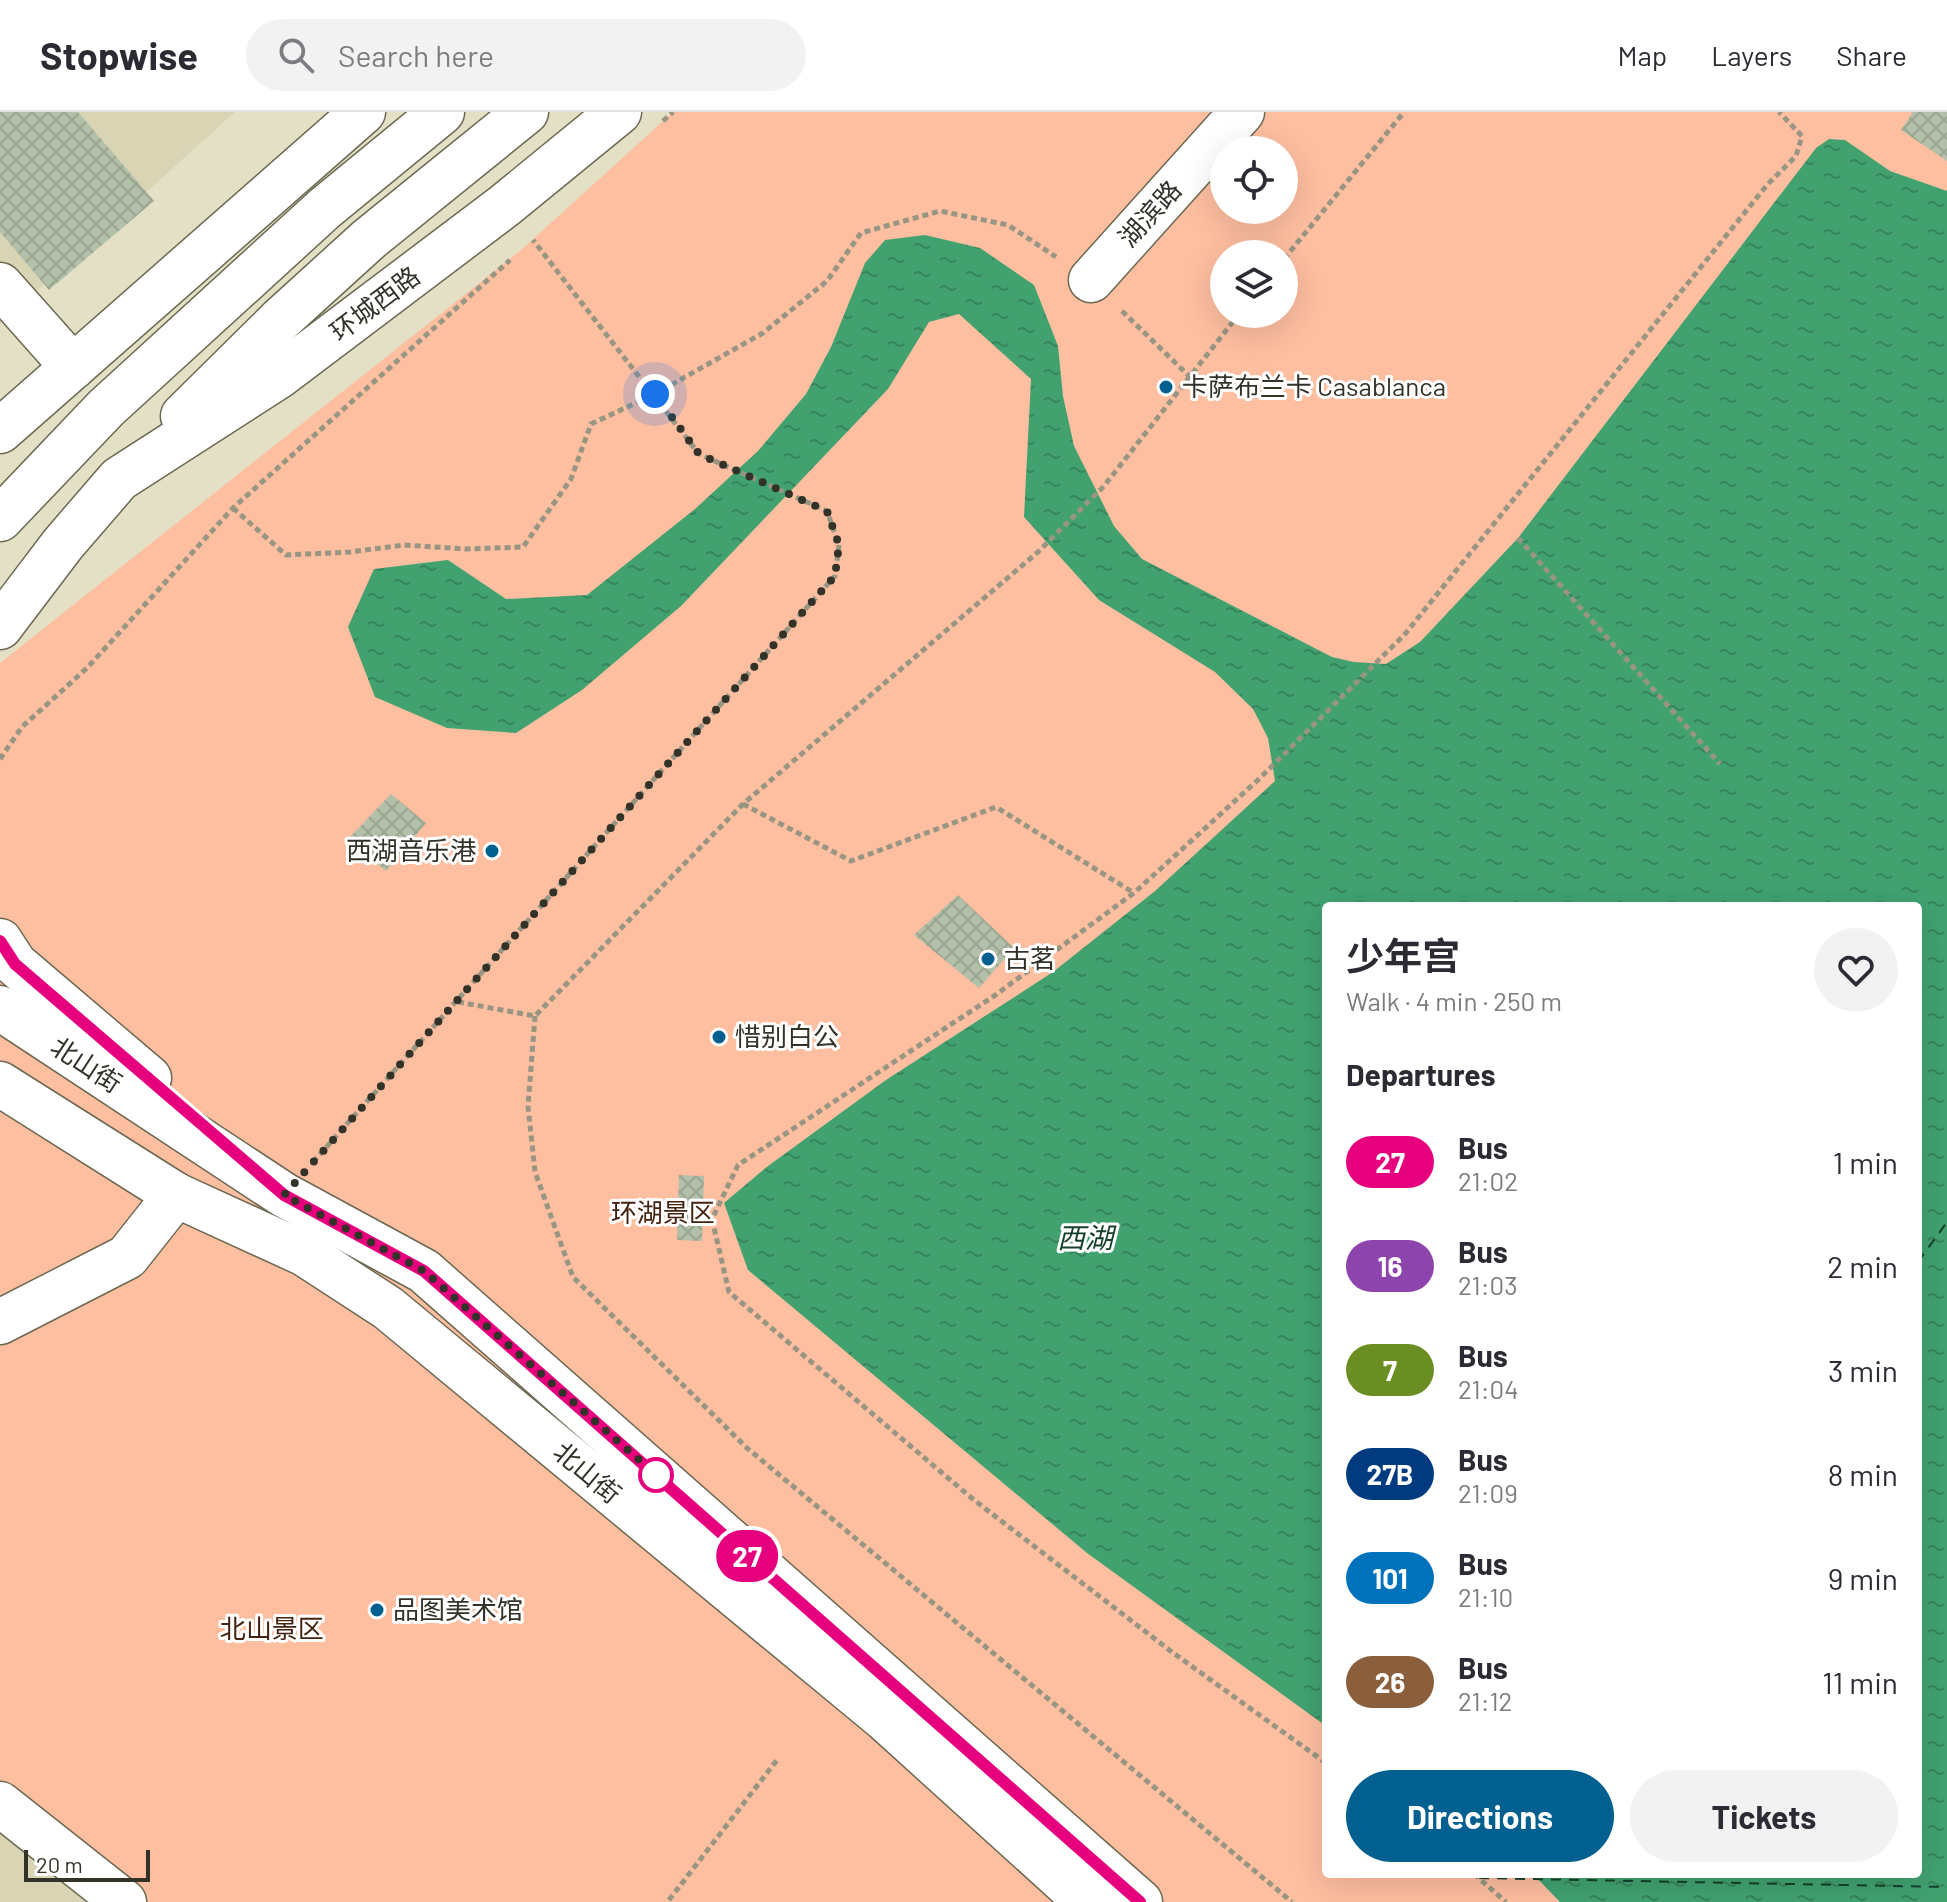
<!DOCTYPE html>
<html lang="en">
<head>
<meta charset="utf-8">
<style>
	body { margin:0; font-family:Barlow,"Noto Sans SC",sans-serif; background:#f2f2f3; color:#2b2b33; height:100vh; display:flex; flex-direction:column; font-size:30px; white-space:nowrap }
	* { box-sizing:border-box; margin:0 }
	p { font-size:26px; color:#7c7c81 }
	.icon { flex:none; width:44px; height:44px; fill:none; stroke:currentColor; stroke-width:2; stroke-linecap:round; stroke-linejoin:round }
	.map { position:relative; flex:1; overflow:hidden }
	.drawer { position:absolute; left:1322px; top:790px; width:600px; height:976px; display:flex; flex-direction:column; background:#fff; border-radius:8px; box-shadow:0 8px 32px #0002 }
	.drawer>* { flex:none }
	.badge { padding:0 16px; border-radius:26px; font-size:28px; line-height:52px }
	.buttons { position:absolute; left:1210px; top:24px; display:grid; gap:16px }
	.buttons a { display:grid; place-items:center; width:88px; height:88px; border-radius:50%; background:#fff; box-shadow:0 8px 32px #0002; font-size:40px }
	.scale { position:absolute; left:24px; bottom:20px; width:126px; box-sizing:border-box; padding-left:8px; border:4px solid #333228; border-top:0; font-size:22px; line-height:28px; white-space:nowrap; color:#333228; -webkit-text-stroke:6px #fff; paint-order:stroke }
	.you { position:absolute; width:40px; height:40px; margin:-20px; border:6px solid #fff; border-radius:50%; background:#1a73e8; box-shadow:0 0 0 12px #1a73e833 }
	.map>.badge { position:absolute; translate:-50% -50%; box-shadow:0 0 0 4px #fff }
	h2 { padding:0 24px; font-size:30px; line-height:72px }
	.round { display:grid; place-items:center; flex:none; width:84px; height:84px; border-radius:42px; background:#f2f2f3 }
	.headline { display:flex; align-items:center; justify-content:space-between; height:136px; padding:0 24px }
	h1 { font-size:38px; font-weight:700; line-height:60px }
	.cta { display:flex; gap:16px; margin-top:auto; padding:16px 24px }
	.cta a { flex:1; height:92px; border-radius:48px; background:#026090; color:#fff; font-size:32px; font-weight:700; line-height:92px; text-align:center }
	.cta a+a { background:#f2f2f3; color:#2b2b33 }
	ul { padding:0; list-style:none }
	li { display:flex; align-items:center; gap:24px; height:104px; padding:0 24px }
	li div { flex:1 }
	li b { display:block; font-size:30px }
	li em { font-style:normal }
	li .badge { min-width:88px; font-weight:700; text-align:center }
	header { display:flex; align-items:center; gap:48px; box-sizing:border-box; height:112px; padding:0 40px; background:#fff; border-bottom:2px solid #e1e1e2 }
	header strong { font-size:38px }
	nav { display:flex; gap:44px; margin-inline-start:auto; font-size:28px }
	.search { width:560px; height:72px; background:#f2f2f3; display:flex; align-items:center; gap:20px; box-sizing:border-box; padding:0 28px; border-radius:44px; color:#7c7c81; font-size:30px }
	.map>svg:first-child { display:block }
	.built { fill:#d9d5b4 }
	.park { fill:#febea0; fill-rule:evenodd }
	.water { fill:url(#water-ripples) }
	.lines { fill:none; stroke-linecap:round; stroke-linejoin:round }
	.ferry { stroke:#17402b; stroke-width:2; stroke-dasharray:10 8; stroke-linecap:butt }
	.building { fill:url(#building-cross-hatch) }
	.minor-casing { stroke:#6b6952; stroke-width:47 }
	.major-casing { stroke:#6b6952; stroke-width:47 }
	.path { stroke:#989683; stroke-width:5; stroke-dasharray:6 4; stroke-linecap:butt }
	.minor { stroke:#fff; stroke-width:44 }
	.major { stroke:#fff; stroke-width:44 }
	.line-casing { stroke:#fff; stroke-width:18 }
	.line { stroke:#e6007e; stroke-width:12 }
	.walk { stroke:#333228; stroke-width:8; stroke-dasharray:0 14.4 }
	.poi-dot { fill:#026090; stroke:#fff; stroke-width:3 }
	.stop-dot { fill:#fff; stroke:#e6007e; stroke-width:4 }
	.labels { text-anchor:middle; stroke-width:6; stroke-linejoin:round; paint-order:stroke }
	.street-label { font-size:26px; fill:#333228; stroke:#fff }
	.poi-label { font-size:26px; fill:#333228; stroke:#fff; text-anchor:start }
	.park-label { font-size:26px; fill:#442210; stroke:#fff }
	.water-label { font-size:28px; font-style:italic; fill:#17402b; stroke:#fff }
</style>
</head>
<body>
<header>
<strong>Stopwise</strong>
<div class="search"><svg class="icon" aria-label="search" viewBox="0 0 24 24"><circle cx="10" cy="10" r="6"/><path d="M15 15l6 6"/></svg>Search here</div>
<nav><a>Map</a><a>Layers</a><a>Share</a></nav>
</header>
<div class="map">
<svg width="1947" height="1790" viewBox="0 0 1947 1790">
	<defs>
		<pattern id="water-ripples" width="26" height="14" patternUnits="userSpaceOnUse" patternTransform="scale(2)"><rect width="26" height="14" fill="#41a270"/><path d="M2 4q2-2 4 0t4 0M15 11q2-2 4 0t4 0" fill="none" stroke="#37855c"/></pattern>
		<pattern id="building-cross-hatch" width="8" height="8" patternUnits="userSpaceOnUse" patternTransform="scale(2)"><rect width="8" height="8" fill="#b3c0a9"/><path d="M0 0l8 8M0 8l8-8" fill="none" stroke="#9aa591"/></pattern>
	</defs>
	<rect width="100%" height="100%" fill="#e3e0c6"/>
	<g class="built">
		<polygon points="0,0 235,0 0,212"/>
		<polygon points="0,1721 86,1790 0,1790"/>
	</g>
	<path class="park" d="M673 0H1947V1790H124L0 1692V551L521 138ZM1224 38H1284V98H1224ZM1224 142H1284V202H1224ZM1326 794H1918V1762H1326Z"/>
	<polygon class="water" points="1829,27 1845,28 1890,59 1947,79 1947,1790 1560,1790 1533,1762 1918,1762 1918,794 1326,794 1326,1614 1087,1441 748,1158 724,1091 768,1054 886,968 1053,860 1155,779 1275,669 1268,626 1253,597 1215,560 1099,488 1024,405 1031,267 959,202 929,210 888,277 681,494 582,578 516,621 447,616 375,585 348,515 374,457 448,448 506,487 587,483 695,397 758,339 806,282 831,235 865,151 885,128 925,123 980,136 1034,173 1058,234 1063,284 1074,334 1114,414 1142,447 1332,545 1354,550 1386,552 1420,530 1518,426 1816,36"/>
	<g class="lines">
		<g class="ferry">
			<polyline points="1918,1150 1947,1110"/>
			<polyline points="1479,1766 1947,1775"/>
		</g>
	</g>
	<g class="building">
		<polygon points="0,0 78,0 154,89 49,178 0,120"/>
		<polygon points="1913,0 1947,0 1947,49 1901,18"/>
		<polygon points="391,682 426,711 386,759 348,727"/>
		<polygon points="958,783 1014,836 979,876 914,823"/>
		<polygon points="679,1063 704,1064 702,1129 677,1128"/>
	</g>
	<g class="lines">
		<g class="minor-casing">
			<g id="minor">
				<polyline points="1091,168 1242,0"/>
				<polyline points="0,173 73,255"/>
				<polyline points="0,1210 127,1145 176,1083"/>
				<polyline points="0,1692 124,1790"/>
			</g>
		</g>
		<g class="major-casing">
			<g id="major">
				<polyline points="183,304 281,207 369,127 526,0"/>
				<polyline points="0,319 363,0"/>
				<polyline points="0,407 106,296 325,96 442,0"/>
				<polyline points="0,515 63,432 119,367 279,264 504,94 619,0"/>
				<polyline points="0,829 15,852 149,966"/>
				<polyline points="0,896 284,1083 424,1159 1140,1790"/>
				<polyline points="0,972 176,1083 305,1142 388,1196 885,1607 1087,1790"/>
			</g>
		</g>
		<g class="path">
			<polyline points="663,9 673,0"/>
			<polyline points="1284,147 1404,0"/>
			<polyline points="1122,199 1189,264"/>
			<polyline points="233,396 286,443 350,440 404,433 466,437 523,435 571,367 591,312 655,282 763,221 827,169 861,121 940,99 1008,113 1056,145"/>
			<polyline points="1518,426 1720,652"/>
			<polyline points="0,647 22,615 87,556 233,396 510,148"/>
			<polyline points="743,692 851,749 996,695 1134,781"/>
			<polyline points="458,890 535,904 743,692 1038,440 1104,374 1239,202"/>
			<polyline points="535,904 528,994 535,1060 573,1165 747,1336 1292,1790"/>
			<polyline points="313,1050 835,464 839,433 827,399 699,342 533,128"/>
			<polyline points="1326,1651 1172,1540 974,1388 729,1180 712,1107 738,1053 994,884 1134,781 1259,667 1405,522 1767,73 1796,44 1802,24 1779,0"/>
			<polyline points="1474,1762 1506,1790"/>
			<polyline points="669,1788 777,1648"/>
		</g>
		<use href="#minor" class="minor"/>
		<use href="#major" class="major"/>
	</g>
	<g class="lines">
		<g class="line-casing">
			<polyline id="line" points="0,829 15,852 284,1083 424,1159 1140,1790"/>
		</g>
		<use href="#line" class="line"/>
		<polyline class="walk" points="655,282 699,342 827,399 839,433 835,464 284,1083 424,1159 663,1369 656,1363"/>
	</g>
	<g class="poi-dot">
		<circle cx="1166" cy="275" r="8"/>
		<circle cx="492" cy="739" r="8"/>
		<circle cx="988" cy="847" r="8"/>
		<circle cx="719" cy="925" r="8"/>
		<circle cx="377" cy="1498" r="8"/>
	</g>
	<circle class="stop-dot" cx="656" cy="1363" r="16"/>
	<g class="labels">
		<g class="street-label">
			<text transform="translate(1150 102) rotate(-48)" y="9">湖滨路</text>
			<text transform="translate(375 192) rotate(-37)" y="9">环城西路</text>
			<text transform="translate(86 953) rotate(33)" y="9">北山街</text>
			<text transform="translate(587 1361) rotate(40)" y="9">北山街</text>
		</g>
		<g class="poi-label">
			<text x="1182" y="284">卡萨布兰卡 Casablanca</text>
			<text x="476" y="748" text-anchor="end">西湖音乐港</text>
			<text x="1004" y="856">古茗</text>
			<text x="735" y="934">惜别白公</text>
			<text x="393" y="1507">品图美术馆</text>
		</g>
		<g class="park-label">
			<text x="663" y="1110">环湖景区</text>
			<text x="272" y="1526">北山景区</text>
		</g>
		<g class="water-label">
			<text x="1085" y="1136">西湖</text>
		</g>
	</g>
</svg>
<div class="buttons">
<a><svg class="icon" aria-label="locate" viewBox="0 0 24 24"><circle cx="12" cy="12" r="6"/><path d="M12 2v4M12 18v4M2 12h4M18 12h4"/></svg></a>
<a><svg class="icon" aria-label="layers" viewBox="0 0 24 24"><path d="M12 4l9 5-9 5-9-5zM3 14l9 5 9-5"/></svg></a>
</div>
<div class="scale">20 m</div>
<div class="you" style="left:655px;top:282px"></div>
<b class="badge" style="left:747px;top:1444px;background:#e6007e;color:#fff">27</b>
<section class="drawer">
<div class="headline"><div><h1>少年宫</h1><p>Walk · 4 min · 250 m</p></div><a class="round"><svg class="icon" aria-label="heart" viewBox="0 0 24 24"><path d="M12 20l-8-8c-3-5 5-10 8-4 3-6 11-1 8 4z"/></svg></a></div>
<h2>Departures</h2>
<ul>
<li><span class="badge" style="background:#e6007e;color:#fff">27</span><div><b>Bus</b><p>21:02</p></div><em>1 min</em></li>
<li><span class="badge" style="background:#8e44ad;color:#fff">16</span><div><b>Bus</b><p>21:03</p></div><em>2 min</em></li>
<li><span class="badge" style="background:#6b8e23;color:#fff">7</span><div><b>Bus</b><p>21:04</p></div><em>3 min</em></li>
<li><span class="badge" style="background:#003b80;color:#fff">27B</span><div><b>Bus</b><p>21:09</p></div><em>8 min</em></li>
<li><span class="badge" style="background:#0072bc;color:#fff">101</span><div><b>Bus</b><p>21:10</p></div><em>9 min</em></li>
<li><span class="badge" style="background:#8b5e3c;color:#fff">26</span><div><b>Bus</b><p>21:12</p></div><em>11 min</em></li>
</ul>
<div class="cta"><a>Directions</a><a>Tickets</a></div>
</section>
</div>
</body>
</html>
